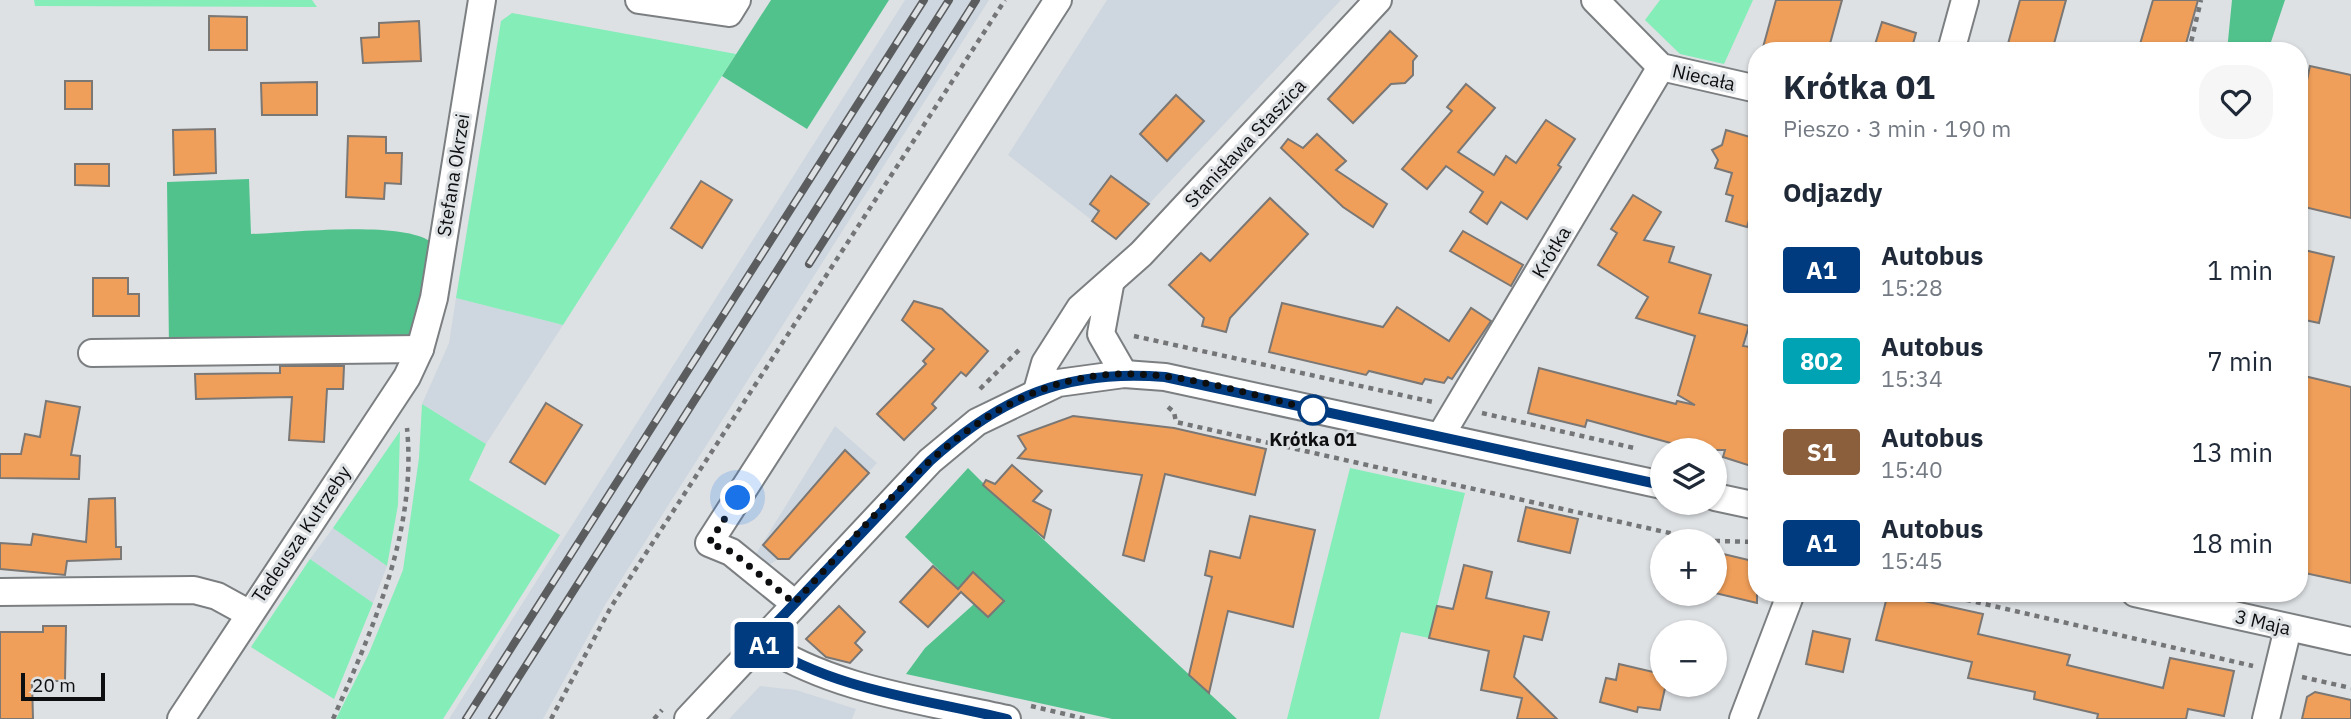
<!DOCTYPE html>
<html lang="pl">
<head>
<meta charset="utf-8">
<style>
	body { margin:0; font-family:"IBM Plex Sans",sans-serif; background:#f6f6f7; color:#1f2937; height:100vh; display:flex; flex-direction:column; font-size:26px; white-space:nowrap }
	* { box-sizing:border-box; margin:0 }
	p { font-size:23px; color:#747a83 }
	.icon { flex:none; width:38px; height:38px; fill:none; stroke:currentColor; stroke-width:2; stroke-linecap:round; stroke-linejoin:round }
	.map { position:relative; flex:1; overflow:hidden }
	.details { position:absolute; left:1748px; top:42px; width:560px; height:560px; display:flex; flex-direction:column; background:#fff; border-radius:28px; box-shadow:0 2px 5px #0004 }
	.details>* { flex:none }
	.badge { padding:0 14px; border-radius:5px; font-size:24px; line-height:46px }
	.buttons { position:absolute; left:1650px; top:438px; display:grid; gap:14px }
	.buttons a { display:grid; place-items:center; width:77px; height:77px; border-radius:50%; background:#fff; box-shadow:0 2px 5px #0004; font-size:35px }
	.scale { position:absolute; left:21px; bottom:18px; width:84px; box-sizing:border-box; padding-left:7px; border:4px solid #0d0e0f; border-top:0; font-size:19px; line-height:24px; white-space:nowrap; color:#0d0e0f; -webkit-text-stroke:5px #dee1e4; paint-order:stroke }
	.you { position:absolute; width:35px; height:35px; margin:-18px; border:5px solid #fff; border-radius:50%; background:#1a73e8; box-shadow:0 0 0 10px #1a73e833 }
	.map>.badge { position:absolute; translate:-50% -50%; box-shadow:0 0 0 4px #fff }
	h2 { padding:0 35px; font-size:26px; line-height:63px }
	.round { display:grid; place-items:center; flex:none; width:74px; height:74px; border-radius:28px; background:#f6f6f7 }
	.overview { display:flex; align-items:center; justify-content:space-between; height:119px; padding:0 35px }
	h1 { font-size:33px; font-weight:700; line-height:52px }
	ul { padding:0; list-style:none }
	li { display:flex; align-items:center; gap:21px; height:91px; padding:0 35px }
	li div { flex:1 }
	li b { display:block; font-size:26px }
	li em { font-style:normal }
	li .badge { min-width:77px; font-weight:700; text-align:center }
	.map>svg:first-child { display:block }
	.built { fill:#ced7df }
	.green { fill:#84edb8 }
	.forest { fill:#52c28d }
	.building { fill:#f09f5a; stroke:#7a7775; stroke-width:2 }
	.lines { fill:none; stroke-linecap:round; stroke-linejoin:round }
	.minor-casing { stroke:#7c7f81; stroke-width:30 }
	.path { stroke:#737577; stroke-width:4.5; stroke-dasharray:5 5; stroke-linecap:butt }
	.minor { stroke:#fff; stroke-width:26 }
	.rail-casing { stroke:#5a5c5e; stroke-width:8 }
	.rail { stroke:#dee1e4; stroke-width:5; stroke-dasharray:16; stroke-linecap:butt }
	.line-casing { stroke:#fff; stroke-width:16 }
	.line { stroke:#003b80; stroke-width:10 }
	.walk { stroke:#0d0e0f; stroke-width:7; stroke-dasharray:0 12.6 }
	.stop-dot { fill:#fff; stroke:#003b80; stroke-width:3.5 }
	.labels { text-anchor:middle; stroke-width:6; stroke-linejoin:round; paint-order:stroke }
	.street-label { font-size:19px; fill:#0d0e0f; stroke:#dee1e4 }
	.stop-label { font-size:19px; font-weight:bold; fill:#0d0e0f; stroke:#dee1e4 }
</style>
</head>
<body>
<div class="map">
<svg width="2351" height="719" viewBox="0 0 2351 719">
	<rect width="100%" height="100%" fill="#dee1e4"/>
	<g class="built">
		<polygon points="905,0 989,0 605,605 543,719 449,719"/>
		<polygon points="1107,0 1341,0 1116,239 1008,155"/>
		<polygon points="456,298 563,325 486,444 422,404 449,343"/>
		<polygon points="835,426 877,463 789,559 778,559 766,567 754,557"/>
		<polygon points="333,528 387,566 373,603 310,559"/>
		<polygon points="760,686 796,690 856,709 852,719 729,719"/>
	</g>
	<g class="green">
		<polygon points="34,0 312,0 317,7 35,6"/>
		<polygon points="1660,0 1753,0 1724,64 1680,54 1645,20"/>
		<polygon points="512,13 736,54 563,325 456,298 501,21"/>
		<polygon points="422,404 486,444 469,480 560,535 443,719 336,719 369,653 403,570 419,458"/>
		<polygon points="400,431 398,505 387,566 333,528"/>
		<polygon points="1350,468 1465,493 1429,638 1401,632 1379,719 1287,719"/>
		<polygon points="310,559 373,603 334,699 251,647"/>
	</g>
	<g class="forest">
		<polygon points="771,0 889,0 807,129 722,76"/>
		<polygon points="2232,0 2285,0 2268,51 2227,51"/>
		<path d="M249 179 251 234C291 233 401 220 431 242L412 344 169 348 167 182Z"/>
		<polygon points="968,468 990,490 1237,719 1112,719 906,674 925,648 974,604 905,537"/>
	</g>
	<g class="building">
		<polygon points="1776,0 1842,0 1828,51 1762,51"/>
		<polygon points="2020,0 2066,0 2052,51 2006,51"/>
		<polygon points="2153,0 2198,0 2184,51 2138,51"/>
		<polygon points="209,16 247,17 247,50 209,50"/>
		<polygon points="419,21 421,61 363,63 361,38 379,37 379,23"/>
		<polygon points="1882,22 1916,33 1911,51 1873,51"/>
		<polygon points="1390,31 1417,56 1413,61 1413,75 1405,83 1391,84 1353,123 1328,99"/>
		<polygon points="2310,66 2351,75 2351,218 2300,206 2300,113"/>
		<rect x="65" y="81" width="27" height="28"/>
		<polygon points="317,82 317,115 262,115 261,83"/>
		<polygon points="1466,84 1495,108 1458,152 1494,175 1506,156 1516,163 1546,120 1575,139 1558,165 1561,167 1527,219 1501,202 1487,224 1470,212 1483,192 1446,166 1427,189 1402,169 1452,111 1447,107"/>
		<polygon points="1176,95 1204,121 1167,161 1140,134"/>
		<polygon points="215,129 216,173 174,175 173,130"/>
		<polygon points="1726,130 1757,139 1757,193 1747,227 1726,221 1733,196 1726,194 1732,173 1715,168 1718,160 1712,150 1722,145"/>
		<polygon points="1317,134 1346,161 1336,170 1387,204 1373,227 1343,207 1281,148 1288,139 1303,148"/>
		<polygon points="348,136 386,137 386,153 402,153 401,184 385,183 384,199 346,197"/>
		<polygon points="75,164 109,164 109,186 75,185"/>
		<polygon points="1111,176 1149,204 1116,239 1092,221 1099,211 1090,204"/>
		<polygon points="701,181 732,200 702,248 671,228"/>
		<polygon points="1633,195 1661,212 1644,240 1674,247 1669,262 1711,275 1699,313 1749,326 1743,346 1757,348 1757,468 1723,457 1725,450 1696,450 1587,420 1585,427 1528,413 1539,368 1676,404 1677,401 1695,405 1678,395 1695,336 1636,318 1648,297 1598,265 1617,233 1611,229"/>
		<polygon points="1270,198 1308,234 1230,318 1226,332 1202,326 1204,318 1169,285 1201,253 1210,261"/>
		<polygon points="1463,231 1523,265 1511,286 1450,251"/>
		<polygon points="2300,249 2334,257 2319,323 2300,319"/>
		<polygon points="93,278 128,278 128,294 139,294 139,316 93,316"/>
		<polygon points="914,301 942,309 988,351 966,376 961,372 932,404 936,408 904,440 877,414 926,364 923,361 934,349 902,320"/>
		<polygon points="1282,303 1383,327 1397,307 1449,341 1471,308 1491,321 1452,379 1448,377 1444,383 1425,379 1422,384 1369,371 1366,375 1269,352"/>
		<polygon points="280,366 344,366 343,389 327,389 324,442 289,440 292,397 196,399 195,374 280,373"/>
		<polygon points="2300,375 2351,387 2351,583 2300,572"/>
		<polygon points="46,401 80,407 71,455 80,456 79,479 0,478 0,454 21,454 25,434 40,437"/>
		<polygon points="546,403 582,425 545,484 510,462"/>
		<polygon points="1073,416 1174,428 1266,449 1255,495 1165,474 1144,561 1123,555 1142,475 1018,458 1026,449 1018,436"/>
		<polygon points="845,450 869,473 789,559 778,559 763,545"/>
		<polygon points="1012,465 1042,491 1033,501 1051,510 1044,538 983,485 986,480 995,484"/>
		<polygon points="115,498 116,547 121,547 121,559 67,561 65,575 0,569 0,543 31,545 33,534 86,542 89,499"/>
		<polygon points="1526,507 1578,519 1570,553 1518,541"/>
		<polygon points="1250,516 1315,530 1293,627 1228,611 1209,693 1189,675 1212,577 1205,575 1210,551 1240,558"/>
		<polygon points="1715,552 1757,562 1757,603 1715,593"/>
		<polygon points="1464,565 1492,572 1486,598 1549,612 1542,640 1524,636 1514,677 1557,719 1517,719 1522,698 1481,690 1489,651 1429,638 1437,606 1453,609"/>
		<polygon points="933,566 958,589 973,572 1004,601 988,617 961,592 928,627 900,602"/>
		<polygon points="1888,593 1983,614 1978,634 2070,655 2067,665 2163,688 2170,658 2234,671 2224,716 2188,709 2186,719 2097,719 2098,714 2034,699 2035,692 1968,678 1972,662 1876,640"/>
		<polygon points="839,606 865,632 855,643 862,650 850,663 826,657 806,639"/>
		<polygon points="43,626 66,626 65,681 32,681 33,719 0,719 0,632 43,632"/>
		<polygon points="1813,631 1850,639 1843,672 1806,664"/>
		<polygon points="1619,664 1662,674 1662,684 1666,684 1660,710 1638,707 1637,712 1600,702 1606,678 1616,680"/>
		<polygon points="2315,692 2351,700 2351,719 2302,719 2307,697"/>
	</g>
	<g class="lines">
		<g class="minor-casing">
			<g id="minor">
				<polyline points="639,0 729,13 737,0"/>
				<polyline points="1595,0 1661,67 1757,89"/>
				<polyline points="1951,51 1965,0"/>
				<polyline points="1110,285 1101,334 1124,374"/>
				<polyline points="92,353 420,349"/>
				<polyline points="1037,391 1045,363 1080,308 1141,254 1378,0"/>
				<polyline points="1441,435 1661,67"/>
				<polyline points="1715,497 1757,506"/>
				<polyline points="0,592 194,590 217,596 248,613"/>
				<polyline points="2135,593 2351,641"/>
				<polyline points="794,603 731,552 709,543 1058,0"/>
				<path d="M759 641C831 690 923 700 1007 719"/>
				<polyline points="181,719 407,377 420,349 434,298 482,0"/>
				<polyline points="688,719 930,461 977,422 1058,383 1124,374 1165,377 1662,485"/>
				<polyline points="1743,719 1791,593"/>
				<polyline points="2266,719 2288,628"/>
			</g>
		</g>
		<g class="path">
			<polyline points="2189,51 2201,0"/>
			<polyline points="1134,336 1433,402"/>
			<polyline points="980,389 1021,348"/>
			<polyline points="1168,407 1174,412 1176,422 1705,541"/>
			<polyline points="1482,413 1634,448"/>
			<polyline points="1715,541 1757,542"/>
			<polyline points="1937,593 2253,666"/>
			<polyline points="2302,677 2351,688"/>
			<polyline points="1031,706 1086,719"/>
			<path d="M333 719C373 628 417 531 407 428"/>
			<polyline points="551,719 611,607 1005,0"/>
			<polyline points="654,719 662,710"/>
		</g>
		<use href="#minor" class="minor"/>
		<g class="rail-casing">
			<g id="rail">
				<polyline points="809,264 976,0"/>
				<polyline points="466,719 924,0"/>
				<polyline points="492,719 949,0"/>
			</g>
		</g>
		<use href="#rail" class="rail"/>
	</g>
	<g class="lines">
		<g class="line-casing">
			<path id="line" d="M1007 719C923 699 831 690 759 641L930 461C1002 396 1067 369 1165 377L1662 485"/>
		</g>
		<use href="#line" class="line"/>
		<path class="walk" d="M738 498 709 543 732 552 794 603C887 505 984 369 1135 374 1198 376 1262 398 1323 412L1313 410"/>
	</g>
	<circle class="stop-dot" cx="1313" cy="410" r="14"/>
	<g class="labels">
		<g class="street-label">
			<text transform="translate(1704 77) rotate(13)" y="7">Niecała</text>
			<text transform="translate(1245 143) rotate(-47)" y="7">Stanisława Staszica</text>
			<text transform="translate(453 175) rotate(-81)" y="7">Stefana Okrzei</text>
			<text transform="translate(1551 252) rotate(-59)" y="7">Krótka</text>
			<text transform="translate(301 534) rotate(-56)" y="7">Tadeusza Kutrzeby</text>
			<text transform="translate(2263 622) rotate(13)" y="7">3 Maja</text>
		</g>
		<g class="stop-label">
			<text x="1313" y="446">Krótka 01</text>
		</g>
	</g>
</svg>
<div class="buttons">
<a><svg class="icon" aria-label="layers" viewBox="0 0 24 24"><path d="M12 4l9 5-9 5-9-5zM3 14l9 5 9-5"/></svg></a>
<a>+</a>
<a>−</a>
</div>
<div class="scale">20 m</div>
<div class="you" style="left:738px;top:498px"></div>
<b class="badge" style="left:764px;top:645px;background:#003b80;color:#fff">A1</b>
<section class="details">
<div class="overview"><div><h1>Krótka 01</h1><p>Pieszo · 3 min · 190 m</p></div><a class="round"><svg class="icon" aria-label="heart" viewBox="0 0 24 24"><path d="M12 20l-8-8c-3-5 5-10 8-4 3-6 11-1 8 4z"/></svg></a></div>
<h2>Odjazdy</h2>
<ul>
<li><span class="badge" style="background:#003b80;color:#fff">A1</span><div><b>Autobus</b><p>15:28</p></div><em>1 min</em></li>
<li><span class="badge" style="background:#00a3b4;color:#fff">802</span><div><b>Autobus</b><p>15:34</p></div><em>7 min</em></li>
<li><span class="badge" style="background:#8b5e3c;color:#fff">S1</span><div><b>Autobus</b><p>15:40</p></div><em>13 min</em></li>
<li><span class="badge" style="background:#003b80;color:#fff">A1</span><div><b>Autobus</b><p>15:45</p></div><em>18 min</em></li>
</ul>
</section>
</div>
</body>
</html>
